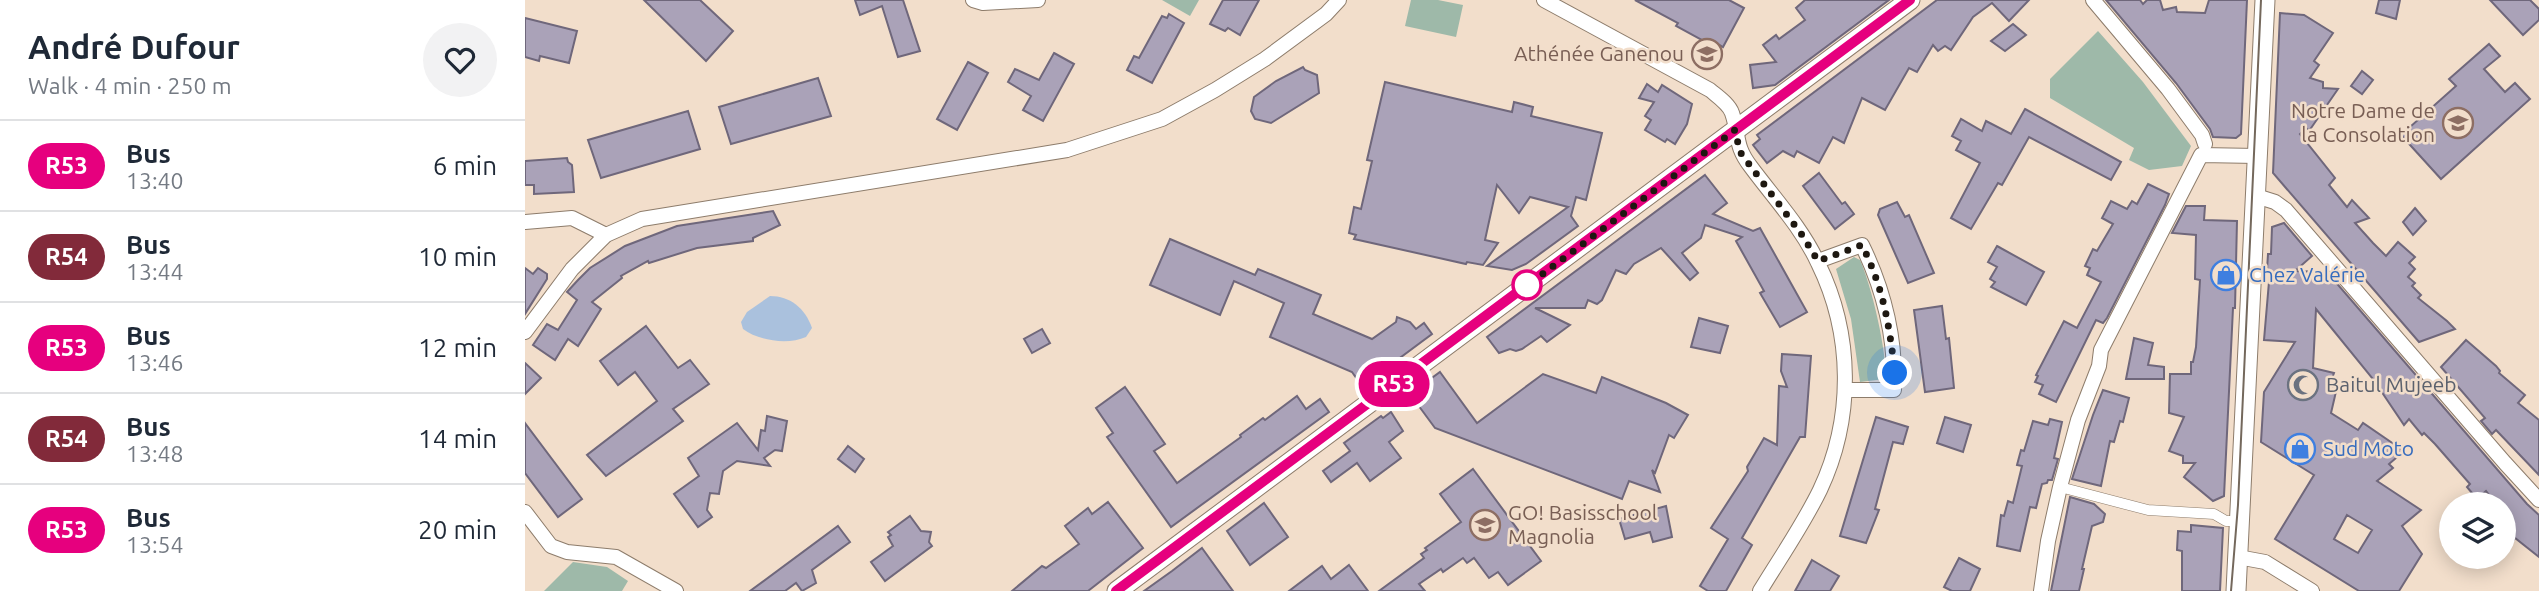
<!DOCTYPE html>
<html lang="en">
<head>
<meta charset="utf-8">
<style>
	body { margin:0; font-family:Ubuntu,sans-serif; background:#f2f2f3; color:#1f2937; height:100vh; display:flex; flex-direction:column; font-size:26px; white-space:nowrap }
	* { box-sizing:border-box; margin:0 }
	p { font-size:23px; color:#747a83 }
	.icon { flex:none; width:38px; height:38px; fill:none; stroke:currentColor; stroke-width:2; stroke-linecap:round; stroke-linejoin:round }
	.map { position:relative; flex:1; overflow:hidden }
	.panel { display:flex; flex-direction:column; background:#fff; width:525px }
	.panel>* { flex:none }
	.badge { padding:0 14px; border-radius:23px; font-size:24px; line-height:46px }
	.fabs { position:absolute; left:1914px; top:492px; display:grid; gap:14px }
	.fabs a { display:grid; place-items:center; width:77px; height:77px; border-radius:50%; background:#fff; box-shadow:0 4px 18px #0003; font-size:35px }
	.you { position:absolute; width:35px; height:35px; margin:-18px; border:5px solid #fff; border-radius:50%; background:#1a73e8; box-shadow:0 0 0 10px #1a73e833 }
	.map>.badge { position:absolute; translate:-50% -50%; box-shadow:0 0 0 4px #fff }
	.round { display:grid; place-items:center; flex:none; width:74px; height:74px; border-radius:37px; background:#f2f2f3 }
	.headline { display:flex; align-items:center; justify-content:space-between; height:119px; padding:0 28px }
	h1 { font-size:33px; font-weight:700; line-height:52px }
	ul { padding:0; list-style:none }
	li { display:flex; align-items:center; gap:21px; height:91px; padding:0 28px; border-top:2px solid #e0e1e3 }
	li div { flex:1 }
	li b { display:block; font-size:26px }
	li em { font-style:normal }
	li .badge { min-width:77px; font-weight:700; text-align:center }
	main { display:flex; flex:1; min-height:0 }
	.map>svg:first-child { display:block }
	.green { fill:#9eb9a9 }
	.water { fill:#aac1dd }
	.building { fill:#aaa2b8; stroke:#6f677b; stroke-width:2; fill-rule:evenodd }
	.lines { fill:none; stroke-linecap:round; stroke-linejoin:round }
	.pedestrian-casing { stroke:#8d7c6b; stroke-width:11 }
	.minor-casing { stroke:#8d7c6b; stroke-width:16 }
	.secondary-casing { stroke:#8d7c6b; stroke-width:21 }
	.pedestrian { stroke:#fff; stroke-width:10 }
	.minor { stroke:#fff; stroke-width:14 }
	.secondary { stroke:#fff; stroke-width:19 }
	.tram { stroke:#74685c; stroke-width:2 }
	.line-casing { stroke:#fff; stroke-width:16 }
	.line { stroke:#e6007e; stroke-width:10 }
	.walk { stroke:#1e1811; stroke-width:7; stroke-dasharray:0 12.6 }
	.stop-dot { fill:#fff; stroke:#e6007e; stroke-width:3.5 }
	.labels { text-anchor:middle; stroke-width:5; stroke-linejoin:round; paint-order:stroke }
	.education-label { font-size:21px; fill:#785e54; stroke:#f2decb; text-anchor:end }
	.shop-label { font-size:21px; fill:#366cbe; stroke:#f2decb; text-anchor:start }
	.worship-label { font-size:21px; fill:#5b616d; stroke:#f2decb; text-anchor:start }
</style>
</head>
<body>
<main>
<section class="panel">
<div class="headline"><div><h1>André Dufour</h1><p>Walk · 4 min · 250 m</p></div><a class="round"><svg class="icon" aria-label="heart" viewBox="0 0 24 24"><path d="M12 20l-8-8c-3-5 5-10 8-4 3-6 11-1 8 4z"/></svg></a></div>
<ul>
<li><span class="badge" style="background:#e6007e;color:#fff">R53</span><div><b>Bus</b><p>13:40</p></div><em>6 min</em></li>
<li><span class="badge" style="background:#822a3a;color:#fff">R54</span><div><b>Bus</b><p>13:44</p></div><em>10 min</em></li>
<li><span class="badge" style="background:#e6007e;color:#fff">R53</span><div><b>Bus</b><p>13:46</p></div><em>12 min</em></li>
<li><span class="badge" style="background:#822a3a;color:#fff">R54</span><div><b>Bus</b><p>13:48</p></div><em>14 min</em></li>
<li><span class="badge" style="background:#e6007e;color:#fff">R53</span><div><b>Bus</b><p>13:54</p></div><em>20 min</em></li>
</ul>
</section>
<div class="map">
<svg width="2014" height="591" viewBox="0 0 2014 591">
	<rect width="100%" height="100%" fill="#f2decb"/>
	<g class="green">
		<polygon points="637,0 674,0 665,16"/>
		<polygon points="886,0 913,0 938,5 931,37 880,26"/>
		<polygon points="1573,31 1618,82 1666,146 1657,166 1624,170 1604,160 1609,148 1525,98 1525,79"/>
		<path d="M1329 257 1335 260C1346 284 1363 354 1360 379L1335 382 1326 319 1311 269Z"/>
		<polygon points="48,562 82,567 103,581 97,591 19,591"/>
	</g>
	<path class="water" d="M245 296C265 296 280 308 287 328L281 337C263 345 234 341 218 329L216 322 222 312Z"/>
	<g class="building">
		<polygon points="119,0 175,0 208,31 181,61"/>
		<polygon points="330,0 378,0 395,51 373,57 357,6 335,15"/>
		<polygon points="698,0 734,0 715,35 703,28 700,31 685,24"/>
		<polygon points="1110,0 1204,0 1219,8 1198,47 1186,40 1184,44 1151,26 1153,23"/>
		<polygon points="1280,0 1364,0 1250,85 1228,88 1225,65 1251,62 1238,45 1251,35 1254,39 1280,20 1271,8"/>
		<polygon points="1412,0 1504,0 1484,21 1467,3 1448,17 1426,50 1420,46 1413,51 1408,45 1392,72 1384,68 1360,110 1337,98 1319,143 1308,137 1294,163 1272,151 1269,157 1258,151 1242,163 1228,145 1235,139 1232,135"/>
		<polygon points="1581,0 1615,0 1618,4 1622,0 1635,0 1638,10 1651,7 1652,12 1680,13 1684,0 1722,0 1716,134 1711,138 1688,137 1685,129 1651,83"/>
		<polygon points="1854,0 1875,0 1871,19 1851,13"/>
		<polygon points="1965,0 2005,0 2014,9 2014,20 1998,35"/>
		<polygon points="1755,13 1779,15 1808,33 1789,61 1794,65 1785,78 1798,82 1798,88 1813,89 1784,131 1781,128 1775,134 1810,178 1804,185 1822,207 1827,200 1844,218 1830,223 1848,243 1861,256 1873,242 1890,257 1884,263 1890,269 1883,277 1890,283 1887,286 1896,295 1893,298 1922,321 1930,329 1894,342 1748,173"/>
		<polygon points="644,14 659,23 627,83 602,70 609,56 614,58 637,16 642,18"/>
		<polygon points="0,18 52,31 44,63 15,56 14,61 0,57"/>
		<polygon points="1488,24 1501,35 1480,51 1466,41"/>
		<polygon points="1964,44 1975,56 1959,69 1980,92 1990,83 2005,99 1916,179 1876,135 1931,86 1924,79"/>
		<polygon points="529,53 549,64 518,121 498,110 506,96 483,82 490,69 514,80"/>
		<polygon points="443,62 463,73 432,130 412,119"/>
		<polygon points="778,67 780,70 792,75 794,93 746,123 730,119 726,111 729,97 751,81"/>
		<polygon points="1837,71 1848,80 1837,94 1826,86"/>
		<polygon points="293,78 306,116 206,144 194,107"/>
		<polygon points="860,82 987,112 989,102 1008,107 1006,116 1077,133 1061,200 1051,197 1046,216 1053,226 1001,264 987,270 962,266 1043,207 1005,197 994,213 972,185 960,240 973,243 958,265 942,262 941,264 829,239 831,235 824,233 829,207 836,209 847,161 842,160"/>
		<polygon points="1122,84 1133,92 1137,85 1167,104 1162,124 1150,144 1142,139 1140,142 1120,130 1126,120 1120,116 1129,102 1114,98"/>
		<polygon points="1500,109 1596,162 1586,180 1504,137 1477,185 1473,183 1446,229 1426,218 1455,163 1431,150 1436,141 1427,136 1436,119 1457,131 1461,121 1486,134"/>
		<polygon points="163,111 175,149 76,178 63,140"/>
		<polygon points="42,158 43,162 47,165 49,192 9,194 9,185 0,185 0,161"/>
		<polygon points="1294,173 1317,204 1320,202 1329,214 1310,229 1278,186"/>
		<polygon points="1180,175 1202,203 1188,214 1228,231 1235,228 1282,312 1255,327 1235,293 1239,291 1211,241 1217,237 1180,225 1176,238 1157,253 1173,273 1165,280 1136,248 1109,264 1101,274 1091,270 1077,300 1072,304 1063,300 1060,308 1010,308 1045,325 1022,342 1016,336 997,349 991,351 985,349 974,353 962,337"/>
		<polygon points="1623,184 1644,194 1640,205 1582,318 1578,323 1571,320 1531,402 1514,394 1518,385 1510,382 1513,376 1511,375 1539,321 1552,328 1576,282 1562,275 1565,268 1560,266 1568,249 1572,251 1588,224 1577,218 1586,201 1602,209 1607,201 1612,204"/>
		<polygon points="1372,202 1380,217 1384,215 1409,273 1383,283 1353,215 1355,209"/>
		<polygon points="1661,206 1680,206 1679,220 1712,221 1710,308 1708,308 1699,496 1688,501 1659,477 1670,463 1658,463 1658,456 1644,451 1659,417 1644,413 1645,374 1666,374 1666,362 1668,362 1671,347 1675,280 1670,279 1671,235 1647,233"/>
		<polygon points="1890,208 1901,221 1888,235 1878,222"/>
		<polygon points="248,211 255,225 228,238 228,241 172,248 124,263 123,261 96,276 97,278 67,302 76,309 53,346 43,339 30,360 8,345 22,324 33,330 52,300 42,292 53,280 65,268 100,246 152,226"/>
		<path d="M1759 223 1787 256 1770 271 1802 272 2002 504 2014 515V557L1990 538 1979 553V504H1971L1961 491 1952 499 1942 487 1945 484 1910 444 1899 433 1897 435 1884 419 1879 425 1848 379 1791 309 1788 368 1809 373 1806 381 1813 383 1806 413 1833 430 1838 423 1879 451 1864 464 1868 468 1852 481 1896 510 1877 526 1897 554 1874 591H1834L1750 539 1789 475 1736 442 1739 392 1770 342 1739 340 1745 270H1742L1743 254H1746L1747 227ZM1822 515 1847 530 1833 553 1809 539Z"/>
		<polygon points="645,239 730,275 733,269 796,295 788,314 847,339 871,322 872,317 885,322 891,329 899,323 907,334 837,386 827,372 745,337 759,303 709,281 695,315 625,285"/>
		<polygon points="1472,246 1519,272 1501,305 1466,287 1470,282 1465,279 1472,267 1463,262"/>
		<polygon points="0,268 8,274 13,268 22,274 22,279 0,314"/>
		<polygon points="1417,306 1421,339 1424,338 1429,388 1400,392 1389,310"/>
		<polygon points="1174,318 1203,326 1195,353 1166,347"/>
		<polygon points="121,326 153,368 165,360 184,384 148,409 158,421 81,476 62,455 132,401 110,372 93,385 75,361"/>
		<polygon points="517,329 525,343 507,353 499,339"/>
		<polygon points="1609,338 1628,343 1623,365 1639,367 1639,379 1601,379"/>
		<polygon points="1941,340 1971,366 1975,371 1974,373 2000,395 1993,403 2014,420 2014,475 1971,430 1967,434 1956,421 1960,418 1916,367"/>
		<polygon points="1257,354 1286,356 1280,437 1275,437 1217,538 1227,545 1201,591 1183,591 1175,586 1203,539 1186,528 1223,471 1222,467 1239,438 1252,445 1254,386 1262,387 1256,371"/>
		<polygon points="0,363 16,378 0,394"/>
		<polygon points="915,372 952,423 1018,374 1071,393 1077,377 1141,403 1163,415 1149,438 1144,435 1130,473 1127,470 1135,492 1104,481 1097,499 910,428 885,394"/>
		<polygon points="600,387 640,444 629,451 652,483 716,437 715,435 738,418 740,420 772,396 781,409 795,399 804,412 646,527 582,437 588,433 571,408"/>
		<polygon points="1578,390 1604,398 1598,422 1595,421 1589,442 1585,441 1576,486 1547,479 1568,415"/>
		<polygon points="866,412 878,431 864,442 876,458 845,481 832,463 806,482 798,471 825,451 819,443 856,416 858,418"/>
		<polygon points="242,416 262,421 257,451 250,450 239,458 245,466 212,461 198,471 194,494 185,493 182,510 187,517 173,527 149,494 174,476 163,458 212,423 233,450 236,430 240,431"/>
		<polygon points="1351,417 1383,427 1378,444 1368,442 1350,509 1354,510 1341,543 1315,536"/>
		<polygon points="1420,417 1446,425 1438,452 1412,443"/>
		<polygon points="1525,419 1537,422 1529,458 1533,459 1527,480 1523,480 1522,483 1517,484 1511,508 1505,507 1495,551 1472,546 1476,515 1479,516 1483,501 1488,503 1497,466 1492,465 1496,450 1499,451 1508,421 1523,425"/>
		<polygon points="0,423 57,499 33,517 0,473"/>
		<polygon points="323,446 339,459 330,472 313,459"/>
		<polygon points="948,469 1016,561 983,585 973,572 964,578 949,558 942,563 938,558 918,572 916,569 894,584 900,591 854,591 899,558 896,554 902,550 900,548 936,522 915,494"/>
		<polygon points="1545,497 1569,504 1580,514 1578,522 1567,526 1557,569 1559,569 1554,591 1526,591"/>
		<polygon points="583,502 618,548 563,591 487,591 517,566 521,568 554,544 540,526 563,508 567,514"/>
		<polygon points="739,503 763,537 725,565 702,531"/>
		<polygon points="1141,506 1147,537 1128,542 1125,532 1100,539 1094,519"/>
		<polygon points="385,516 396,531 406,532 404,542 407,546 360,581 346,562 368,546 363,537 366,535 363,532"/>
		<polygon points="1666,525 1698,528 1695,591 1657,591 1657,551 1652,550 1653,531 1666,532"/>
		<polygon points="313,526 325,542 287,570 291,583 277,591 271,583 260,591 225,591"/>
		<polygon points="677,548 708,591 619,591 647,571"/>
		<polygon points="1434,558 1455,569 1445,591 1427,591 1419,587"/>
		<polygon points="1287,560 1314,576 1305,591 1270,591"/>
		<polygon points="824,565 843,591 764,591 797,566 806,579"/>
	</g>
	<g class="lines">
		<g class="pedestrian-casing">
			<polyline id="pedestrian" points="1535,487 1623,510 1689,514 1701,521 1706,521"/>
		</g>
		<g class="minor-casing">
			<g id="minor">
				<polyline points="448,0 458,3 513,0"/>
				<path d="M1019 0 1185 90C1192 96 1204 104 1207 113 1215 136 1209 145 1226 167 1249 198 1277 228 1293 263 1328 334 1329 418 1295 490 1278 525 1255 558 1235 591"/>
				<polyline points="1568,0 1643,89 1677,135 1680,144"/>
				<polyline points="1731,196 1750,202 1761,210 1980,463 2014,500"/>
				<polyline points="0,222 47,218 81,235"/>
				<path d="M1293 261 1337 245C1359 290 1371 339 1369 390H1320"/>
				<polyline points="0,332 47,269 81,235 117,219 542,150 637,119 690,90 740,59 801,14 814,0"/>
				<polyline points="0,512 26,546 42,552 91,557 151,591"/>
				<polyline points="1713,557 1740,562 1787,591"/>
				<polyline points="1516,591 1523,541 1535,487 1553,420 1574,366 1576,350 1676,155 1732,156"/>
			</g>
		</g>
		<g class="secondary-casing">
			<g id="secondary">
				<polyline points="592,591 1385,0"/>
				<polyline points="1711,591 1740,0"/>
			</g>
		</g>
		<use href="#pedestrian" class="pedestrian"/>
		<use href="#minor" class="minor"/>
		<use href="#secondary" class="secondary"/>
		<polyline class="tram" points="1706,591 1713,505 1736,0"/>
	</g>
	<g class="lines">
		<g class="line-casing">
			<polyline id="line" points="591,591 1385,0"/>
		</g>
		<use href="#line" class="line"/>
		<path class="walk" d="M1002 285 995 291 1210 130 1215 152 1277 235 1293 261 1337 245C1359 290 1364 324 1370 373"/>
	</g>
	<defs>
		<g id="school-ring" transform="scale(1.575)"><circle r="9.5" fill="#f2decb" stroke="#8d6e63" stroke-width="1.5"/><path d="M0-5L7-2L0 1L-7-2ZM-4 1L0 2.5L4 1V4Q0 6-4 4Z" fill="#8d6e63"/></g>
		<g id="shop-ring" transform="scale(1.575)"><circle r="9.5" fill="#f2decb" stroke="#3f7fe0" stroke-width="1.5"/><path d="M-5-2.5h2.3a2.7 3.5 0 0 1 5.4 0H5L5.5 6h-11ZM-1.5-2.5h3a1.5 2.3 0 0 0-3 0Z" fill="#3f7fe0"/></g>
		<g id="mosque-ring" transform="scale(1.575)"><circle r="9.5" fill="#f2decb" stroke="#6b7280" stroke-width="1.5"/><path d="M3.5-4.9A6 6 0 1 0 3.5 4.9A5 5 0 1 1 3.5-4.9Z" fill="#6b7280"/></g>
	</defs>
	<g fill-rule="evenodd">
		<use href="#school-ring" x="1182" y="54"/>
		<use href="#school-ring" x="1933" y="123"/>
		<use href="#shop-ring" x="1701" y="275"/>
		<use href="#mosque-ring" x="1778" y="385"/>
		<use href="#shop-ring" x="1775" y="449"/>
		<use href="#school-ring" x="960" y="525"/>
	</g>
	<circle class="stop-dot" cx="1002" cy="285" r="14"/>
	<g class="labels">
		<g class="education-label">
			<text x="1159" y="61">Athénée Ganenou</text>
			<text x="1910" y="118">Notre Dame de<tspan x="1910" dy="24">la Consolation</tspan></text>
			<text x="983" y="520" text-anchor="start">GO! Basisschool<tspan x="983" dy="24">Magnolia</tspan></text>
		</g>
		<g class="shop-label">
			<text x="1724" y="282">Chez Valérie</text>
			<text x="1798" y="456">Sud Moto</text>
		</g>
		<g class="worship-label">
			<text x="1801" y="392">Baitul Mujeeb</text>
		</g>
	</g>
</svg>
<div class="fabs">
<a><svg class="icon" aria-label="layers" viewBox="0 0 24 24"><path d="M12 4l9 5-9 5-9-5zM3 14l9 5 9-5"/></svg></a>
</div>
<div class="you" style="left:1370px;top:373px"></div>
<b class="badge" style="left:869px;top:384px;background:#e6007e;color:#fff">R53</b>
</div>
</main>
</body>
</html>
